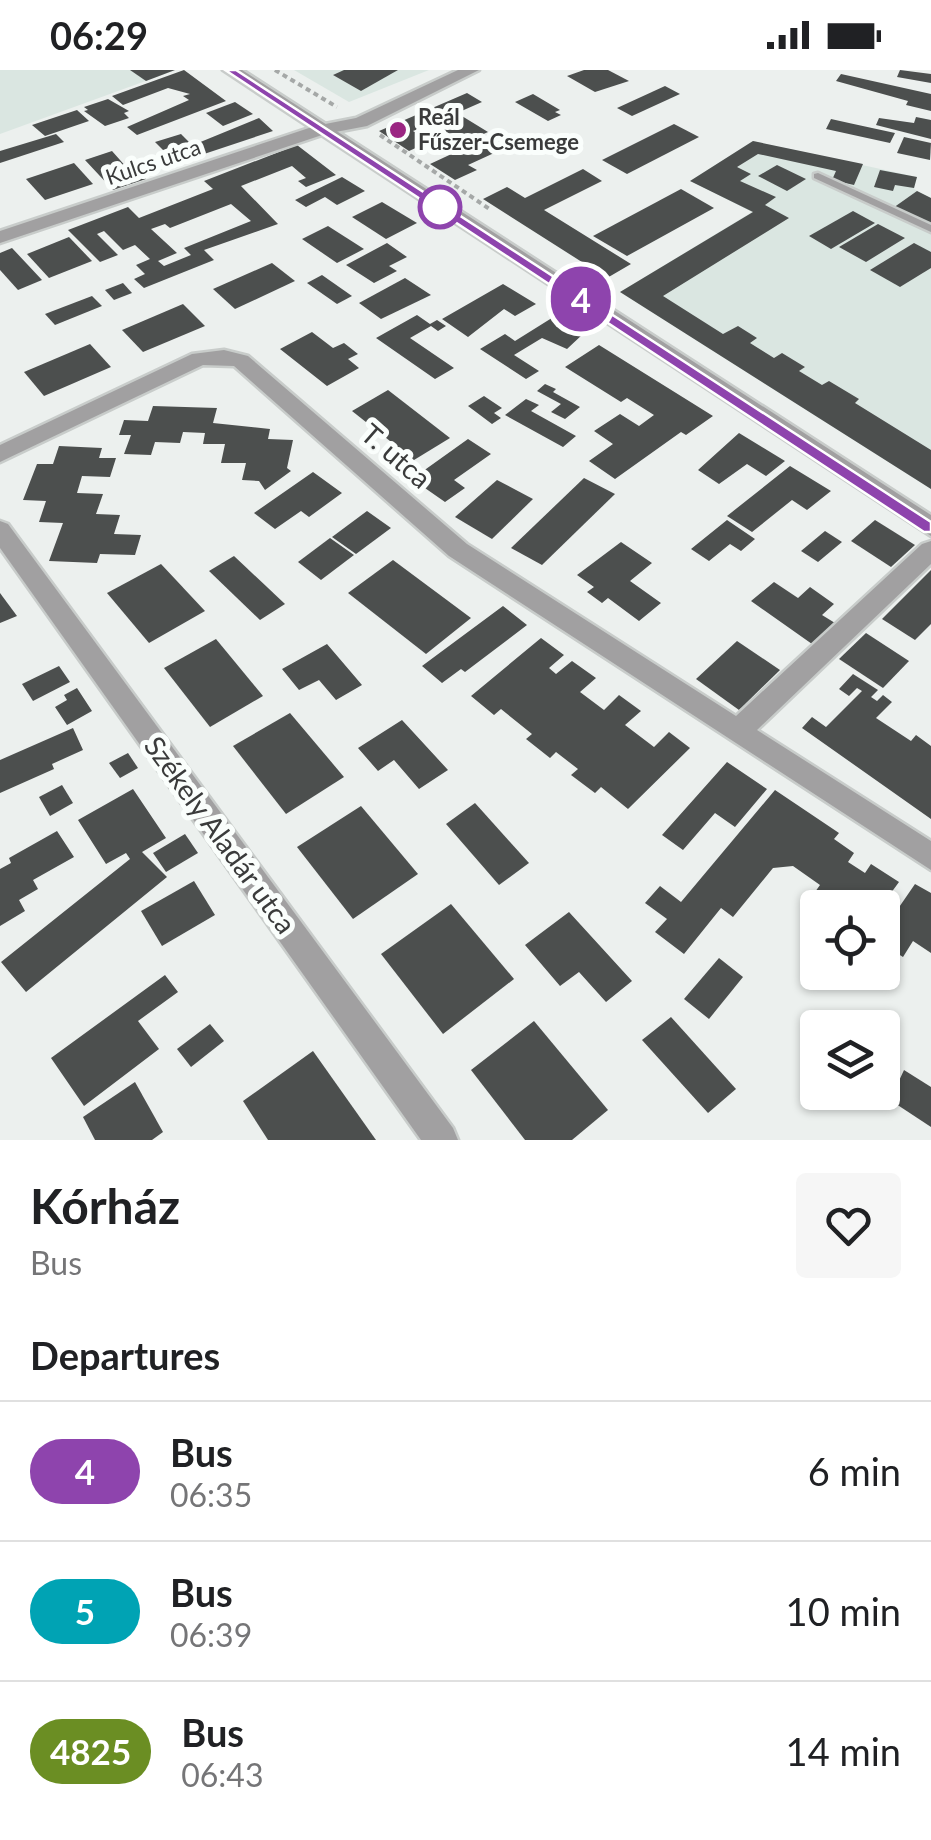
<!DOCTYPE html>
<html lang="en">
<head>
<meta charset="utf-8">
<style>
	body { margin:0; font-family:Lato,sans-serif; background:#f6f6f6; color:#202124; height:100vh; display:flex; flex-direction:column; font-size:38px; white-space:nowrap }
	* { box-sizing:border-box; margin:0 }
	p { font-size:32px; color:#757577 }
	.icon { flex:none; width:55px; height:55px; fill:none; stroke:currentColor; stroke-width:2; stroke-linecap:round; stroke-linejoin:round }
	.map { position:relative; height:1070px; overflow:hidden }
	.sheet { display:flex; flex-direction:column; background:#fff; flex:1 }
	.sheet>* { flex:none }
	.badge { padding:0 20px; border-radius:32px; font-size:35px; line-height:65px }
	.fabs { position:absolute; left:800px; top:820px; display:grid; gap:20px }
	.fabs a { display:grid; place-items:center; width:100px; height:100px; border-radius:10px; background:#fff; box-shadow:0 2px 8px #0004; font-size:50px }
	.map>.badge { position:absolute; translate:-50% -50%; box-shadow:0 0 0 5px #fff }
	h2 { padding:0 30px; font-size:38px; line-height:90px }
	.round { display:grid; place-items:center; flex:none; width:105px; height:105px; border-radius:10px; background:#f6f6f6 }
	.headline { display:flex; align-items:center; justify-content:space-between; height:170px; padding:0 30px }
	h1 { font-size:48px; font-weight:700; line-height:75px }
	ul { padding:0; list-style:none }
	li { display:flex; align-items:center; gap:30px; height:140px; padding:0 30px; border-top:2px solid #e0e0e0 }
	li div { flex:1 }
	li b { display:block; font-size:38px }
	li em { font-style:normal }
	li .badge { min-width:110px; font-weight:700; text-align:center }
	.status { display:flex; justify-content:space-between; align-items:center; height:70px; padding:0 50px; background:#fff; direction:ltr }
	.status svg { height:28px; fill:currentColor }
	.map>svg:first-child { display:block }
	.built { fill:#dae6e1 }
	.building { fill:#4c4f4e; fill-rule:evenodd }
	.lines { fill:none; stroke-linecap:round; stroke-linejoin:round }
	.service-casing { stroke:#c8ccca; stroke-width:5 }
	.minor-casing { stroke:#c8ccca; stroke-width:5 }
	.tertiary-casing { stroke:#c8ccca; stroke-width:5 }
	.path { stroke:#a5a8a7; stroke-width:4; stroke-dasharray:5 4; stroke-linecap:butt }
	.service { fill:#a1a0a1; fill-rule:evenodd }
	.minor { fill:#a1a0a1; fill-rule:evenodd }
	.tertiary { fill:#a1a0a1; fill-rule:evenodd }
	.line { fill:#8e44ad; stroke:#fff; stroke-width:2.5 }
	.poi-dot { fill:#9a2682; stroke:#fafefc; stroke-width:4 }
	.stop-dot { fill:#fff; stroke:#8e44ad; stroke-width:5 }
	.labels { text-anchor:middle; stroke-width:10; stroke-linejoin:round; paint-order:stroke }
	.far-poi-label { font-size:22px; font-weight:bold; fill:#3a3b3b; stroke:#fafefc; text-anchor:start }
	.far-street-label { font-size:22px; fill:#3a3b3b; stroke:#fafefc }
	.street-label { font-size:28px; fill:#3a3b3b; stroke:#fafefc }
</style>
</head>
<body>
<div class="status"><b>06:29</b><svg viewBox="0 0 49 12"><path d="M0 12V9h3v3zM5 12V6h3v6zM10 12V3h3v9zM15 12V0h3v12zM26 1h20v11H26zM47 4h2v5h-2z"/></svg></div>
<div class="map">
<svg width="931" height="1070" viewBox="0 0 931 1070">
	<rect width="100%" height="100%" fill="#ecf0ee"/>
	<g class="built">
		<polygon points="0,0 172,0 173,1 0,64"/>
		<polygon points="294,0 429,0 349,32"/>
		<polygon points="753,71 917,107 914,119 931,128 931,419 620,222 752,142 690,111"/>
	</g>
	<g class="building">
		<polygon points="130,0 175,0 146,11"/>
		<polygon points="184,0 226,31 137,65 127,57 189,30 183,26 190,24 168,18 123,35 112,26"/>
		<polygon points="344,0 398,0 361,21 333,5"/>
		<polygon points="584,0 608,0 629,11 595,22 567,6"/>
		<polygon points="900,0 931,4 931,13 897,7"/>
		<polygon points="841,4 931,24 931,41 906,35 908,31 836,11"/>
		<polygon points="665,16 680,24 632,46 617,38"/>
		<polygon points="467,23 482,32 457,43 488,62 464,73 433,53 413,61 429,72 409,81 379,61"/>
		<polygon points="533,24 560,40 555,42 561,45 548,51 515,32"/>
		<polygon points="108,29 129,41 124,43 129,48 105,56 84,41 88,40 84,37"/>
		<polygon points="235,32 253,44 223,56 206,43"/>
		<polygon points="77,40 89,51 45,66 32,55"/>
		<polygon points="916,47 931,50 931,69 876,55 879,48 914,53"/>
		<polygon points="259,48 273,61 192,88 179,75 163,80 155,72 181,64 190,73 198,73"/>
		<polygon points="831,49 849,53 895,63 890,73 826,59"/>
		<polygon points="674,54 699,67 627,104 602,90"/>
		<polygon points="56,64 64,72 0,93 0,81"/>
		<polygon points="488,67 505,78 468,95 477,100 455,110 430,94"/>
		<polygon points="904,67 931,73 930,90 897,83"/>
		<polygon points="753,71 863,94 854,115 832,110 836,101 758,84 737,97 751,104 740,111 776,127 765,135 789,148 663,226 723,264 738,256 757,268 750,273 774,288 782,283 805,297 799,301 822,315 829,311 859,329 855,333 931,380 931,419 620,222 753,142 690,111"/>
		<path d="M297 75 336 105 306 117 298 111 306 108 292 96 241 116 278 154 204 180 214 190 144 218 134 209 145 204 136 195 150 189 135 175 123 180 104 161 97 164 118 185 100 192 68 160 128 137 139 148 213 119 204 111ZM231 134 251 151 184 178 191 185 164 196 158 191 177 183 151 159 165 154 170 158Z"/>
		<polygon points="112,81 128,99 135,97 146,109 113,120 85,90"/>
		<polygon points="74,93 93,114 45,130 26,109"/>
		<polygon points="777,95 806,109 787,121 758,106"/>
		<polygon points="583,99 602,111 544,140 631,194 607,208 483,129 507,117 525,128"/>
		<polygon points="880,100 917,107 914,118 895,115 893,121 874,117"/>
		<polygon points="342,107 365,121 337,135 325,127 306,137 295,130"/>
		<polygon points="681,119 714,138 627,186 593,166"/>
		<polygon points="917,121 931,128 931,155 893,138"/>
		<polygon points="382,132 417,153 386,169 352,147"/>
		<polygon points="853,141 875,153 831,179 809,166"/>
		<polygon points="878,154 905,168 866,192 839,177"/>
		<polygon points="328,156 364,179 337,193 302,169"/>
		<polygon points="69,167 92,191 49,208 27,184"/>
		<polygon points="387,173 407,187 389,196 397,201 374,213 346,195"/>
		<polygon points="914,173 931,182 931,198 900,217 870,200"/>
		<polygon points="12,178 42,210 18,220 0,200 0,183"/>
		<polygon points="272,193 295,211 235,239 213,219"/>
		<polygon points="322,205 352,226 337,234 307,213"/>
		<polygon points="405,208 431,225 381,249 359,233"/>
		<polygon points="123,213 132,223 114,230 105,220"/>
		<polygon points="503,214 536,234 515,246 504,239 468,267 442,249"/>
		<polygon points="92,226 102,236 55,255 45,244"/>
		<polygon points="183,234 205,256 143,282 122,260"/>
		<polygon points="417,245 430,254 437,250 446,256 438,261 431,256 410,268 454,298 435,309 376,268"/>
		<polygon points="555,246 583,264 567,279 542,268 514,285 539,301 526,309 480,279 505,264 515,271"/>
		<polygon points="312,262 333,278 344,273 358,284 348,289 359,298 327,316 280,279"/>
		<polygon points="90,274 111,297 44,326 24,302"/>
		<polygon points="599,275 713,346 686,365 681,362 615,409 589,391 613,374 594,361 620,344 639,356 654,345 627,328 621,332 565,297"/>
		<polygon points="545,314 556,319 553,322 580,337 565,349 551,342 561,334 537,321"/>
		<polygon points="388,320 450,368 414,390 352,341"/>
		<polygon points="484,326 502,338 494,343 501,348 492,354 468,336"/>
		<polygon points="526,329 539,335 531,341 576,366 563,377 505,345"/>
		<polygon points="153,336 217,338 213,353 270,359 268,369 293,370 287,398 291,401 265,420 259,411 242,410 246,393 221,393 225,374 203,374 205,363 183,362 180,373 155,372 151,385 124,384 131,365 119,365 124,350 148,351"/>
		<polygon points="739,363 785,391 766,406 747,394 719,414 698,400"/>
		<polygon points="468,369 491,384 454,410 465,418 445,432 412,409"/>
		<polygon points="59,376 102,378 99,388 116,388 110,407 82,406 77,423 103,424 96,444 120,445 114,464 141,465 135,485 100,484 97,493 49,491 63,453 39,452 46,431 23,430 37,394 53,394"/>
		<polygon points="790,396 831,421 807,440 792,430 752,462 727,446"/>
		<polygon points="313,402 342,423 309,447 301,441 275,459 254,443"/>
		<polygon points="584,408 615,424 542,495 511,478"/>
		<polygon points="497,410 533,429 492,469 455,447"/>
		<polygon points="367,441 391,458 356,484 332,467"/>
		<polygon points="727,450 755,469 741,481 730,474 709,491 691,479"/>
		<polygon points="875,450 915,475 891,497 851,471"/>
		<polygon points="825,461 842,472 818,492 801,481"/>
		<polygon points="330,468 354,485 321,510 298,492"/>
		<polygon points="621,472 652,493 630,511 661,533 639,551 608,528 602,533 587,522 594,517 577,505"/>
		<polygon points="234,486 285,534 260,550 209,501"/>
		<polygon points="393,490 471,548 426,584 348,523"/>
		<polygon points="161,494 205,541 149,573 107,523"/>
		<polygon points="931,500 931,554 915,570 882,549"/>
		<polygon points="774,512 798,528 810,517 834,534 822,545 835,553 812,574 751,531"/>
		<polygon points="0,523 17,546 0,553"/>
		<polygon points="503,536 527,555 465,602 461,599 442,613 422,596"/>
		<polygon points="866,563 909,591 883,618 839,589"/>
		<polygon points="541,568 564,585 549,598 556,604 572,591 596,608 580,622 604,640 619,625 641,641 625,655 654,677 669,662 690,678 628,739 601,717 595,723 571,705 578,699 556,682 550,688 526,669 532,664 501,639 494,645 471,626"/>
		<polygon points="216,569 263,626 210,657 164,598"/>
		<polygon points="737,571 780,600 739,640 696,609"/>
		<polygon points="327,574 362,615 336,630 319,610 299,620 282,599"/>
		<polygon points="59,596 70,612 33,631 22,614"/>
		<polygon points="853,604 878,620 871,627 877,631 883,625 892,632 876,648 911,671 916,665 931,676 931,749 802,658 812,647 826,657 862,621 857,618 849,626 839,619"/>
		<polygon points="77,618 92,641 67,655 55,637 67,630 64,625"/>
		<polygon points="290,643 344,707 286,744 233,676"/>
		<polygon points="402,650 448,700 419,719 394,690 378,701 358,678"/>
		<polygon points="73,658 83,680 52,694 54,699 0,723 0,690"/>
		<polygon points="128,683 138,698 120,708 109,693"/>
		<polygon points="727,692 767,719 735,757 715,743 683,780 662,765"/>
		<polygon points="62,715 73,733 50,746 39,727"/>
		<polygon points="133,719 166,768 142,782 167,807 26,922 1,892 130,789 126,783 106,794 78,750"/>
		<polygon points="775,720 839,763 834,769 854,783 848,792 865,803 871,794 899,812 880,838 854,838 848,834 838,838 815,822 820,815 793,796 773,798 733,847 721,838 684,884 655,862 667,849 645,833 660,816 681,832"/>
		<polygon points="475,733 529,793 499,815 446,754"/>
		<polygon points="361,736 418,804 353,849 297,777"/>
		<polygon points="57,761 74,787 33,810 38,819 19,830 25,841 0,856 0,799 11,793 9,788"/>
		<polygon points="185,764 198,783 166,802 153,783"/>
		<polygon points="194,811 215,845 162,876 141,841"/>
		<polygon points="915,814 931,823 931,883 913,871 903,887 882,874 882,862"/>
		<polygon points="451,834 514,909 443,964 381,884"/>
		<polygon points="569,842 632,911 606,932 579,902 560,916 525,875"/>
		<polygon points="719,888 743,907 709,949 684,929"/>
		<polygon points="165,905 178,922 138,951 159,979 84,1036 51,988"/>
		<polygon points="671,947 736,1019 708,1043 642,970"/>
		<polygon points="534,951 608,1040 572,1070 525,1070 471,1000"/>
		<polygon points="210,954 224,971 191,997 177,979"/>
		<polygon points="313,981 376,1070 268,1070 243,1031"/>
		<polygon points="904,1000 931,1017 931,1057 890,1030"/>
		<polygon points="135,1012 163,1062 152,1070 95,1070 83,1047"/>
	</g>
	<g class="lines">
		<g class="service-casing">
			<polygon id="service" points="818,103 931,155 931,162 814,108 814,104"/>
		</g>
		<g class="minor-casing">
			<g id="minor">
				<polygon points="458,0 479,0 367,56 325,64 0,173 0,161 315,56 356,48"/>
				<polygon points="224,280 248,286 467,474 736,646 922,474 931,471 931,494 757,660 931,771 931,800 449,486 234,296 203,295 0,392 0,375 192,284"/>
				<polygon points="0,451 8,454 453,1058 458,1070 421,1070 0,478"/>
			</g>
		</g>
		<g class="tertiary-casing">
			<polygon id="tertiary" points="223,0 242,0 931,445 931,466"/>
		</g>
		<g class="path">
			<polyline points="275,0 337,37"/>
			<polyline points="380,65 491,140"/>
		</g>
		<use href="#service" class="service"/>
		<use href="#minor" class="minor"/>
		<use href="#tertiary" class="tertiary"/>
	</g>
	<polygon class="line" points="225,0 236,0 931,452 931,462 924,462"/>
	<circle class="poi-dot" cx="398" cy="60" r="10"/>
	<circle class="stop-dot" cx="440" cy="137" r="20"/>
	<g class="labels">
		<g class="far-poi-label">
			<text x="418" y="55">Reál<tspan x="418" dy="25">Fűszer-Csemege</tspan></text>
		</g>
		<g class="far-street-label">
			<text transform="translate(153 92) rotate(-19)" y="8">Kulcs utca</text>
		</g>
		<g class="street-label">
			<text transform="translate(396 386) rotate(41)" y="10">T. utca</text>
			<text transform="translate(220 765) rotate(54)" y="10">Székely Aladár utca</text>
		</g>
	</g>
</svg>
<div class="fabs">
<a><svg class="icon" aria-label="locate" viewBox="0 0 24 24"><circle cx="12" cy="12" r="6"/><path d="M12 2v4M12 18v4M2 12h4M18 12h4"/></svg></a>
<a><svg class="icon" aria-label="layers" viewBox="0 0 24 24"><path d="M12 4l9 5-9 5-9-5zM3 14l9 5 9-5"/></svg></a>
</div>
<b class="badge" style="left:581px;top:229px;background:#8e44ad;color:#fff">4</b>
</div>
<section class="sheet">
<div class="headline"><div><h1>Kórház</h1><p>Bus</p></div><a class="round"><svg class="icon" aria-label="heart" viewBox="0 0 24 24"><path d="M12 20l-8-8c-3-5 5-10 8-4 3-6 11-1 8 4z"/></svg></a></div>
<h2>Departures</h2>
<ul>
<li><span class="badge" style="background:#8e44ad;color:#fff">4</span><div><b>Bus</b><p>06:35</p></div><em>6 min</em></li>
<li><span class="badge" style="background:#00a3b4;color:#fff">5</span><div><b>Bus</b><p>06:39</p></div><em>10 min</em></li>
<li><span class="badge" style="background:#6b8e23;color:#fff">4825</span><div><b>Bus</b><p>06:43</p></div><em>14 min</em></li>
</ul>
</section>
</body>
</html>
